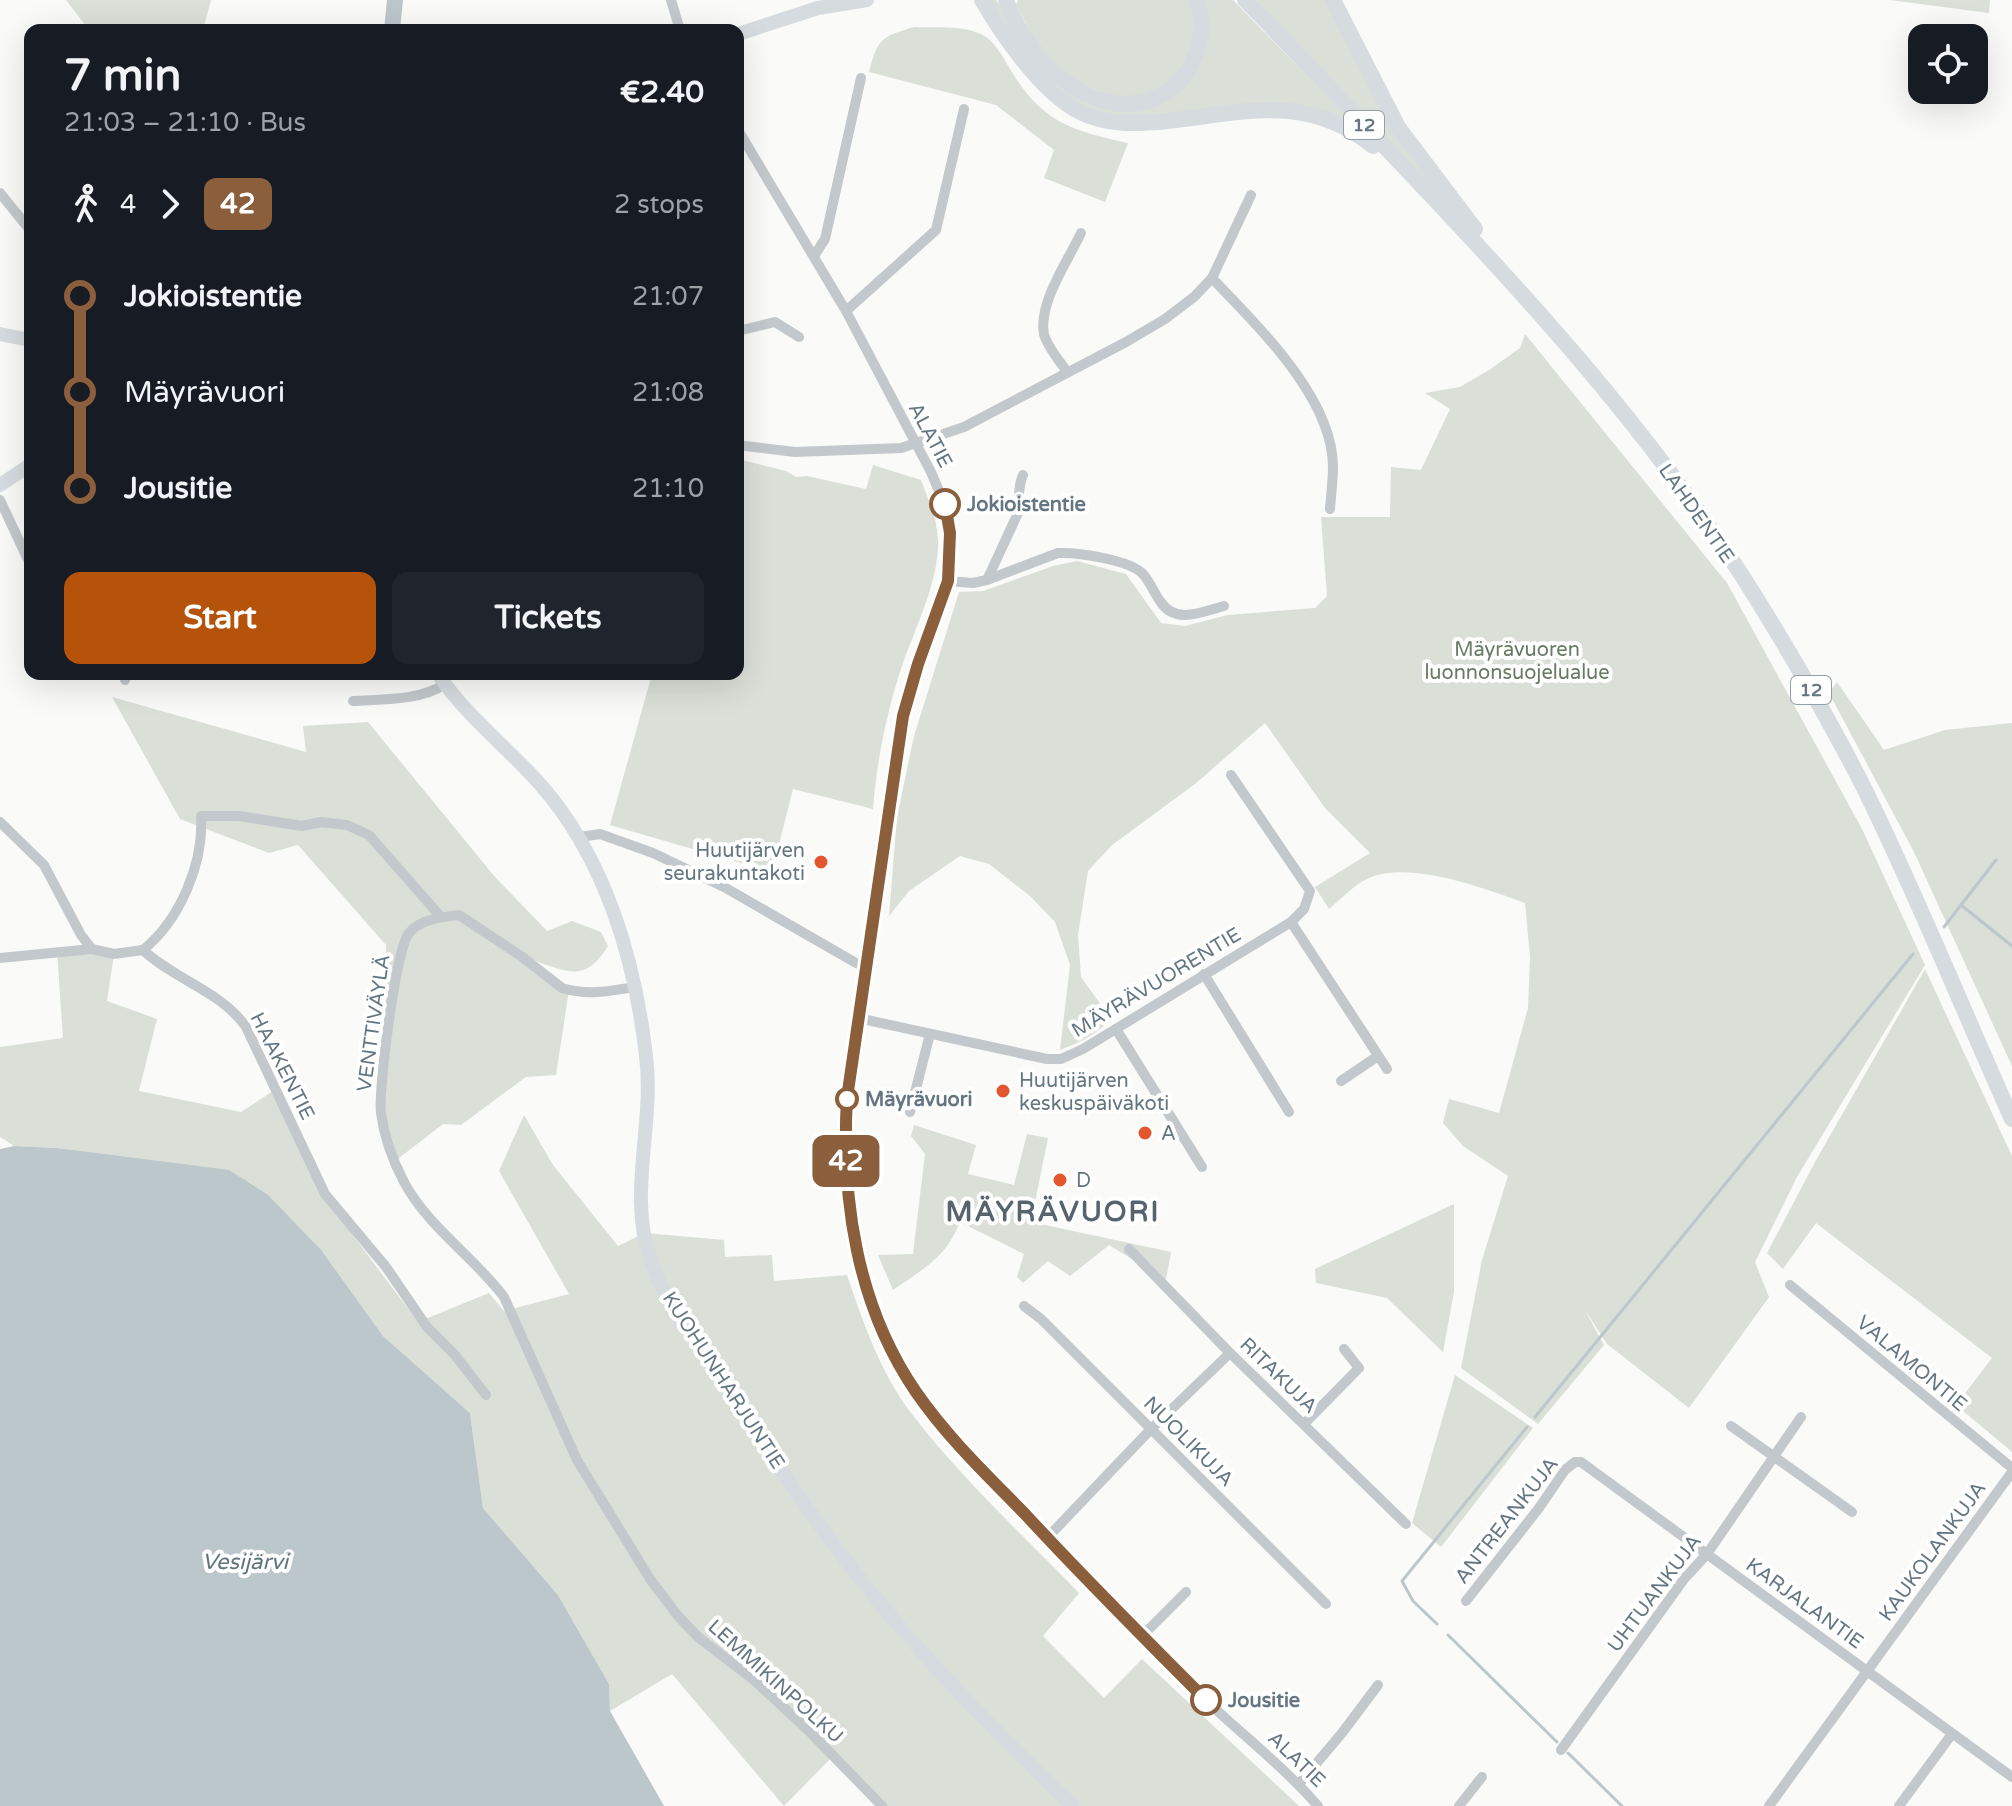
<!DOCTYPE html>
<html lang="en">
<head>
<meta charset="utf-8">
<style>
	body { margin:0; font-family:"Varela Round",sans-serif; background:#20242c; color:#f1f3f6; height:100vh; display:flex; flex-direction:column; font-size:30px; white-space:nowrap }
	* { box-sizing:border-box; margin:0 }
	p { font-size:26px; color:#9ea1a6 }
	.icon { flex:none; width:44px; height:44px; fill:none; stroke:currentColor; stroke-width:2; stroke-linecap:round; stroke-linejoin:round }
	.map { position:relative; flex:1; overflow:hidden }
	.panel { position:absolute; left:24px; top:24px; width:720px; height:656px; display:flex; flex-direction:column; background:#171b24; border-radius:16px; box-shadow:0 8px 32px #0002 }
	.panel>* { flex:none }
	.badge { padding:0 16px; border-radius:12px; font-size:28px; line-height:52px }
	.buttons { position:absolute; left:1908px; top:24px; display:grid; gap:16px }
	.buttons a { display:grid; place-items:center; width:80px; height:80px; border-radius:16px; background:#171b24; box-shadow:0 8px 32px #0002; font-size:40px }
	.map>.badge { position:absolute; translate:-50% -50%; box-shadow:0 0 0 4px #fff }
	.legs { display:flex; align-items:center; gap:12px; height:88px; padding:0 40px; font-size:26px }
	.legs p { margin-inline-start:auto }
	.head { display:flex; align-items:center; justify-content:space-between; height:136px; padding:0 40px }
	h1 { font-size:44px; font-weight:700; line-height:60px }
	.button { display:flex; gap:16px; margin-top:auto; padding:16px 40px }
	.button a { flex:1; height:92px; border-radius:16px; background:#b45309; color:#fff; font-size:32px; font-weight:700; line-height:92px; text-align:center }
	.button a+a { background:#20242c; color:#f1f3f6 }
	ul { padding:0 40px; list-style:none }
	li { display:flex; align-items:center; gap:28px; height:96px; font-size:30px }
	li i { display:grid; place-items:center; width:12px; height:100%; margin:0 10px; background:currentColor }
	li i::after { content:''; width:20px; height:20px; margin:-10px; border:6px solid; border-radius:50%; background:#171b24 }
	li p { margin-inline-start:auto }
	li:first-child i { background:linear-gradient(#0000 50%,currentColor 0) }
	li:last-child i { background:linear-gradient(currentColor 50%,#0000 0) }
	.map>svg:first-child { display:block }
	.green { fill:#dadfd7 }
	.water { fill:#bbc7cb }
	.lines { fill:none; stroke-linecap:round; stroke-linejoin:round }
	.stream { stroke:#bbc7cb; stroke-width:3 }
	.minor { stroke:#c3c8cc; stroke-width:10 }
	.major { stroke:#d6dbdf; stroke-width:14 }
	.highway { stroke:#d6dbdf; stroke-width:16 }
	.line-1-casing { stroke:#fff; stroke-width:18 }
	.line-1 { stroke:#8b5e3c; stroke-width:12 }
	.stop-1-dot { fill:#fff; stroke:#8b5e3c; stroke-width:4 }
	.poi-dot { fill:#e4572e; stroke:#fff; stroke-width:3 }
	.labels { text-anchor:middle; stroke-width:8; stroke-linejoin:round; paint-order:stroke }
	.shield { fill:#fff; stroke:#939fa8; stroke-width:2 }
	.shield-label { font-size:18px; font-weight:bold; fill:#657683 }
	.street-label { font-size:20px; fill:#657683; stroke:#fff }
	.stop-label { font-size:20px; font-weight:bold; fill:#657683; stroke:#fff; text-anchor:start }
	.park-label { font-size:20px; fill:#687a64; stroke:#fff }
	.poi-label { font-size:20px; fill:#657683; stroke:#fff; text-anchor:start }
	.water-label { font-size:22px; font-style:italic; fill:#60757c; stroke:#fff }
	.district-label { font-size:28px; font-weight:bold; letter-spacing:2px; fill:#57646e; stroke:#fff }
</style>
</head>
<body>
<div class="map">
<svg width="2012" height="1806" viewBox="0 0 2012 1806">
	<rect width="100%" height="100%" fill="#fafaf8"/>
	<g class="green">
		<polygon points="66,0 211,0 203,30 89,30"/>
		<polygon points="988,0 996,0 1026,47 1109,106 1187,79 1201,0 1233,0 1353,123 1327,114 1133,120 1080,107 1034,64"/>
		<polygon points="1018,0 1191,0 1194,9 1193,49 1174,79 1153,94 1120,99 1072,81 1041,51 1016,5"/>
		<polygon points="1256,0 1328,0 1447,202"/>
		<polygon points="1890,0 1990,0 1989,13"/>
		<path d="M914 27C937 28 966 24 986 37 998 45 1007 65 1015 77 1045 124 1077 132 1128 143L1105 202 1044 178 1054 150 996 105 869 72C878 38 881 37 914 27Z"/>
		<path d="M1525 334 1727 583 1862 829 1925 965 1797 1177 1755 1262 1769 1297 1689 1408 1607 1344 1585 1310 1604 1345 1538 1424 1461 1368 1482 1260 1508 1176 1463 1146 1443 1123 1449 1099 1499 1113 1528 1008 1530 957 1525 903C1484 888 1402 857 1363 881 1351 888 1340 900 1329 909L1315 887 1370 853 1325 808 1265 723 1195 784 1112 845 1088 871 1078 935 1081 977 1101 1005 1114 1015C1100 1033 1081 1042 1060 1050L1070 965 1055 922 1030 896 989 864 960 856 909 891 889 916 897 817 914 736 959 592 983 591 1053 566 1077 561 1126 574 1161 623 1185 626 1228 615 1315 608 1327 596 1321 517H1390L1391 467 1421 470 1450 409 1425 393 1460 387 1489 370 1520 348Z"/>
		<path d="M738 459 786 471 796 477 807 476 866 489 873 465 921 480C928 499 937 518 938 539 940 578 916 626 903 663 887 710 877 759 873 809L793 789 772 872 610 825 652 674H738Z"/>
		<polygon points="1837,682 1884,750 1945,730 2012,723 2012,1066 1914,852 1829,693"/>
		<path d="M112 697 306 752 303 726 368 722 495 877 547 931 572 921 601 932 608 946C583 987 563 969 524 957L569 990 556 1075 526 1077 461 1125 443 1124 394 1162 384 1129 386 945 298 845 269 853 180 819Z"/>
		<path d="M57 952 114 954 107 1001 157 1019 139 1091 241 1112 276 1089 316 1186 418 1322 489 1293 504 1311 569 1294 499 1171 524 1115 553 1165 618 1246 645 1233 724 1240 725 1257 772 1255 774 1281 847 1275C864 1325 882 1377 915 1418 964 1481 1024 1536 1079 1593L1043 1636 1104 1698 1142 1659 1299 1806H882L833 1756 784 1806 672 1674 610 1711 609 1684 558 1595 483 1508 470 1413 383 1336 322 1251 126 1158 57 1148 14 1146 0 1137V1047L63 1038Z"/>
		<polygon points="1925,969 2012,1156 2012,1452 1956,1405 1992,1358 1816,1223 1783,1269 1767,1253 1815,1162"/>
		<path d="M914 1125 976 1145 968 1174 1014 1185 1027 1134 1048 1138 1031 1222 1171 1252 1166 1280 1109 1245 1070 1276 1048 1261 1023 1283 1017 1277 1024 1254 960 1222C945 1259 924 1268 893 1290L878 1255 913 1254 925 1154 911 1136Z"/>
		<polygon points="1454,1204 1454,1292 1443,1352 1387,1298 1316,1283 1315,1269"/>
		<polygon points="1455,1375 1533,1428 1441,1547 1412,1523"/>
	</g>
	<g class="water">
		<polygon points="387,0 403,0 400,30 384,30"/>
		<polygon points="14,1146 57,1148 229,1170 268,1195 322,1251 383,1336 470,1413 483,1508 558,1595 609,1684 610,1711 664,1806 0,1806 0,1149"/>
	</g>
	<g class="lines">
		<g class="stream">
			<polyline points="1996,860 1961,905 2012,946"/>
			<polyline points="1944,927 1961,905"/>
			<polyline points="1535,1417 1913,954"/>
			<polyline points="1437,1624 1413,1601 1402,1581 1527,1427"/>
			<polyline points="1448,1635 1557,1742"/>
			<polyline points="1568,1753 1622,1806"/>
		</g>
		<g class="minor">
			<polyline points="671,0 680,30"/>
			<path d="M738 130 846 311 931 472 944 503 950 533 948 581 909 691 895 758 847 1098C840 1200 857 1308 917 1393 950 1441 994 1482 1034 1524 1091 1585 1148 1645 1208 1702 1245 1737 1285 1768 1318 1806"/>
			<polyline points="0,193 30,230"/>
			<polyline points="814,256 825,239 861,78"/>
			<path d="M1212 278C1257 326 1332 396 1333 466 1333 480 1331 495 1330 509"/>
			<polyline points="846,311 936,230 964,109"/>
			<polyline points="738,331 775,322 799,337"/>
			<path d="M1067 372C1060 361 1047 347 1044 334 1038 303 1068 261 1081 233"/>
			<polyline points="738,445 795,452 901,448 964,427 1126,342 1165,319 1194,297 1212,278 1251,195"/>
			<polyline points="0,500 30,564"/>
			<path d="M987 580 1018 513C1020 499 1017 488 1023 475"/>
			<path d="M948 581 973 583 987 580 1058 553C1077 552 1130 560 1143 574 1150 582 1154 593 1160 601 1175 625 1202 612 1224 606"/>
			<polyline points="125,680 127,674"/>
			<path d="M353 701C382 699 420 701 445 684"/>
			<path d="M0 822 44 865 81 935 92 949 114 954 143 950C175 980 221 991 246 1027L325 1194 386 1267 427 1327 455 1355 486 1395"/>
			<polyline points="580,837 600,834 653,853 724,887 856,963 866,966"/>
			<polyline points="1291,922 1387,1069"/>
			<path d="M143 950C180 920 204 863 201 816H239L302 826 321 822 347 825 369 835 441 917"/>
			<polyline points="0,958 92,949"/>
			<polyline points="1204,974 1289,1112"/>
			<path d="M635 987C609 991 588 996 562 988L521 956 459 915C443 917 420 919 409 933 396 948 378 1090 381 1113 384 1136 393 1161 404 1182 428 1227 474 1257 504 1297L577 1460 650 1579 678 1616 698 1637 754 1680 808 1730 882 1806"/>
			<polyline points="858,1018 1047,1059 1061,1059 1083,1049 1291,922 1304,909 1310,891 1231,775"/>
			<polyline points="1116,1029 1202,1167"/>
			<polyline points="1341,1081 1378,1056"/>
			<polyline points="910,1112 930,1034"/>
			<polyline points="1129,1249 1230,1353 1406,1524"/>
			<polyline points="1790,1285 2012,1468"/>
			<polyline points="1024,1306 1041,1319 1326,1604"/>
			<polyline points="1304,1424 1359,1368 1344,1349"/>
			<polyline points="1731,1426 1852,1512"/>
			<polyline points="1047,1538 1152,1428 1230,1353"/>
			<polyline points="1466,1601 1539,1508 1565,1470 1575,1462 1581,1462 2012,1777"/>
			<polyline points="1142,1636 1186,1592"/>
			<polyline points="1561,1750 1684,1579 1707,1554 1801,1417"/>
			<polyline points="1299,1784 1342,1733 1378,1685"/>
			<polyline points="1459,1806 1482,1777"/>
			<polyline points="1769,1806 2012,1472"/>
			<polyline points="1899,1806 1952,1734"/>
		</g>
		<g class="major">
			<polyline points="738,34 818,8 867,0"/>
			<polyline points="0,334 30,340"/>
			<polyline points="0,485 30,465"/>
			<path d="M438 674C465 715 507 747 539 783 605 857 635 959 646 1056 655 1126 626 1196 652 1264 668 1308 700 1346 725 1385 777 1466 832 1548 895 1621 950 1686 1011 1747 1073 1806"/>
		</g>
		<g class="highway">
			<path d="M982 0C1003 36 1041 91 1078 111 1107 126 1137 124 1168 121 1245 112 1307 93 1373 146"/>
			<path d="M1006 0C1026 56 1090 125 1155 98 1174 90 1189 74 1196 54 1202 37 1204 17 1196 0"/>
			<path d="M1245 0C1306 62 1365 126 1425 189 1546 317 1665 450 1758 601 1795 661 1831 723 1863 786 1917 895 1962 1008 2012 1119"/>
			<polyline points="1333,0 1398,127 1475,229"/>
		</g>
	</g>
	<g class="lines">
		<g class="line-1-casing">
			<path id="line-1" d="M945 504 950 533 948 581 918 664 903 716 847 1098C841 1200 857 1306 916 1392 947 1437 987 1475 1025 1514 1084 1578 1145 1639 1206 1700"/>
		</g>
		<use href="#line-1" class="line-1"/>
	</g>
	<g class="stop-1-dot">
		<circle cx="945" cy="504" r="14"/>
		<circle cx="847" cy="1099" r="10"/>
		<circle cx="1206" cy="1700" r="14"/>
	</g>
	<g class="poi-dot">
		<circle cx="821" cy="862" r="8"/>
		<circle cx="1003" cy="1091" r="8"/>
		<circle cx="1145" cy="1133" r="8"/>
		<circle cx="1060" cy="1180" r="8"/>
	</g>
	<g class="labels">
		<g class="shield">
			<rect x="1344" y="111" width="40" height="28" rx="6"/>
			<rect x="1791" y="676" width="40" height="28" rx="6"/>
		</g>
		<g class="shield-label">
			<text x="1364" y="131">12</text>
			<text x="1811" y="696">12</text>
		</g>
		<g class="street-label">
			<text transform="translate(931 435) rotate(62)" y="7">ALATIE</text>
			<text transform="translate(1697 513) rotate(55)" y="7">LAHDENTIE</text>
			<text transform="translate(1156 982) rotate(-31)" y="7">MÄYRÄVUORENTIE</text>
			<text transform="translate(373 1023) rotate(-82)" y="7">VENTTIVÄYLÄ</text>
			<text transform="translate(283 1066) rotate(63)" y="7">HAAKENTIE</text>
			<text transform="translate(1912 1363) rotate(40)" y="7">VALAMONTIE</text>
			<text transform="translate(1279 1375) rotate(44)" y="7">RITAKUJA</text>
			<text transform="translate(724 1380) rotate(57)" y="7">KUOHUNHARJUNTIE</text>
			<text transform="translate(1189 1441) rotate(45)" y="7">NUOLIKUJA</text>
			<text transform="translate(1506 1520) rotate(-52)" y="7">ANTREANKUJA</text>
			<text transform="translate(1932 1551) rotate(-54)" y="7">KAUKOLANKUJA</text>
			<text transform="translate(1654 1593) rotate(-53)" y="7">UHTUANKUJA</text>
			<text transform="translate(1805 1603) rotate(36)" y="7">KARJALANTIE</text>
			<text transform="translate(776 1681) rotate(42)" y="7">LEMMIKINPOLKU</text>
			<text transform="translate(1297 1759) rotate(44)" y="7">ALATIE</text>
		</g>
		<g class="stop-label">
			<text x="967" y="511">Jokioistentie</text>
			<text x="865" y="1106">Mäyrävuori</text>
			<text x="1228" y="1707">Jousitie</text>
		</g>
		<g class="park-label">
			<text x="1517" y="656">Mäyrävuoren<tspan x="1517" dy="23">luonnonsuojelualue</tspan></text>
		</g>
		<g class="poi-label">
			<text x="805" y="857" text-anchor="end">Huutijärven<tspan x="805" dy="23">seurakuntakoti</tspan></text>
			<text x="1019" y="1087">Huutijärven<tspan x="1019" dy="23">keskuspäiväkoti</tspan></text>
			<text x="1161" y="1140">A</text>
			<text x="1076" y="1187">D</text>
		</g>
		<g class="water-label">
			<text x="245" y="1569">Vesijärvi</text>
		</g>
		<g class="district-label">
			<text x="1053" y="1221">MÄYRÄVUORI</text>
		</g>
	</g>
</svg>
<div class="buttons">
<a><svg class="icon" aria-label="locate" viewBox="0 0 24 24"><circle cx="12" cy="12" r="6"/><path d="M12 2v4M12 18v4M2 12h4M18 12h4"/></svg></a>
</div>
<b class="badge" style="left:846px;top:1161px;background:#8b5e3c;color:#fff">42</b>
<section class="panel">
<div class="head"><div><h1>7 min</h1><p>21:03 – 21:10 · Bus</p></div><b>€2.40</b></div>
<div class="legs"><svg class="icon" aria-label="walk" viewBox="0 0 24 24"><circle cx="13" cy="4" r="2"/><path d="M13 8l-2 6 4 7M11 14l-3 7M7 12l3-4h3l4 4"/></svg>4<svg class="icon" aria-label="forward" viewBox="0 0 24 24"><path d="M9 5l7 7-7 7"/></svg><b class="badge" style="background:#8b5e3c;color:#fff">42</b><p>2 stops</p></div>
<ul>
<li><i style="color:#8b5e3c"></i><b>Jokioistentie</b><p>21:07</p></li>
<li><i style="color:#8b5e3c"></i><span>Mäyrävuori</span><p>21:08</p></li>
<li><i style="color:#8b5e3c"></i><b>Jousitie</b><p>21:10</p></li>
</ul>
<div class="button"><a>Start</a><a>Tickets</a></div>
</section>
</div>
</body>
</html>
